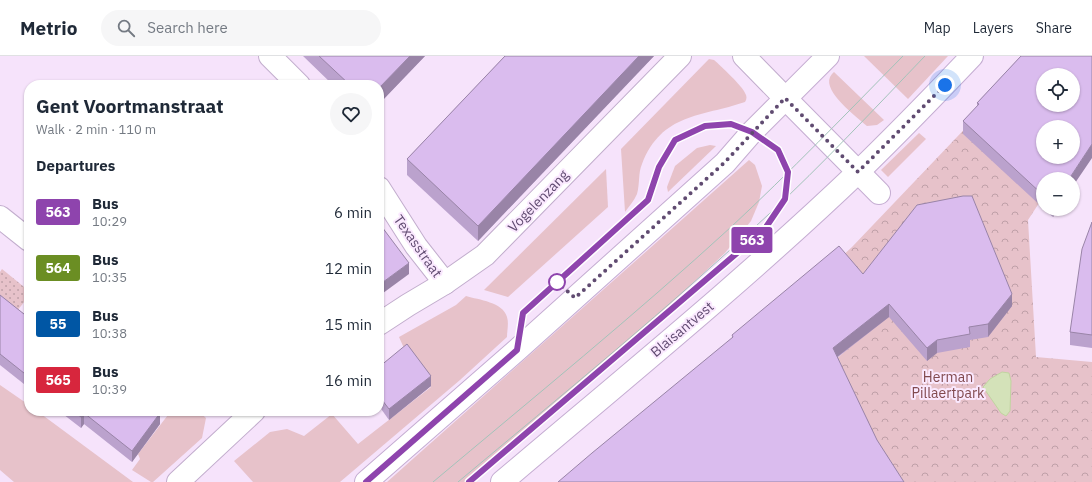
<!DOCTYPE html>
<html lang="en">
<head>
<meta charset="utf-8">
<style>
	body { margin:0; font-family:"IBM Plex Sans",sans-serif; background:#f6f6f7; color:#1f2937; height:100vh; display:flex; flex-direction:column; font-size:15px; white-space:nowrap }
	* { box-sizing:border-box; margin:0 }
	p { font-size:13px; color:#747a83 }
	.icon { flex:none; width:22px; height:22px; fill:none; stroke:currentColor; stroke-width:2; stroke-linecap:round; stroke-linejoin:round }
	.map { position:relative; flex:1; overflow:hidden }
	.sheet { position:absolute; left:24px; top:24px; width:360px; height:336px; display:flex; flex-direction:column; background:#fff; border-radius:16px; box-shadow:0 1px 3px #0004 }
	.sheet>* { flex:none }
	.badge { padding:0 8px; border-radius:3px; font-size:14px; line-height:26px }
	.fabs { position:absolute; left:1036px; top:12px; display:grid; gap:8px }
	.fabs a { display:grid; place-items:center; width:44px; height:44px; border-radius:50%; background:#fff; box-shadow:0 1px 3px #0004; font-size:20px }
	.you { position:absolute; width:20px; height:20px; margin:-10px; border:3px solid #fff; border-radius:50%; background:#1a73e8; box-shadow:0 0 0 6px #1a73e833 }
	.map>.badge { position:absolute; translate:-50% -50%; box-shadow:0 0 0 2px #fff }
	h2 { padding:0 12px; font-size:15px; line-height:36px }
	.round { display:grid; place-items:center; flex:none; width:42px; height:42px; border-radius:21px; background:#f6f6f7 }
	.headline { display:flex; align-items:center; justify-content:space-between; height:68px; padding:0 12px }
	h1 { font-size:19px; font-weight:700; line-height:30px }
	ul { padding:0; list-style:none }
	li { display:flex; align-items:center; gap:12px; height:56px; padding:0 12px }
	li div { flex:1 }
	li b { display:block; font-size:15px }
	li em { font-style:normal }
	li .badge { min-width:44px; font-weight:700; text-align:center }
	header { display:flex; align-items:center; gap:24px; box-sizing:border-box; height:56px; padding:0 20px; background:#fff; border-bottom:1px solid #e0e1e3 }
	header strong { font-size:19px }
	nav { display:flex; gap:22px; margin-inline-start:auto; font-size:14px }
	.search { width:280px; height:36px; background:#f6f6f7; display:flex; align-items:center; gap:10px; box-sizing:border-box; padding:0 14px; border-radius:22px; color:#747a83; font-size:15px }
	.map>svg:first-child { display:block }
	.grass { fill:#e7c2ca }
	.forest { fill:url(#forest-crowns) }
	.garden { fill:url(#garden-dots) }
	.water { fill:#d4e2b9; stroke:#c1d4a0 }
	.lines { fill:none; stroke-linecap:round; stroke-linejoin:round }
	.minor-casing { stroke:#c2adcd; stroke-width:24 }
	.secondary-casing { stroke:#c5add2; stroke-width:24 }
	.minor { stroke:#fff; stroke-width:22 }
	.secondary { stroke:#fff; stroke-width:22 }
	.tram { stroke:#a3c3ba; stroke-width:1 }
	.wall { fill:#bba2cd }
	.shaded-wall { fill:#9984a7 }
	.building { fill:#dabcee; stroke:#9984a7; fill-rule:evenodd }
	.line-casing { stroke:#fff; stroke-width:9 }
	.line { stroke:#8e44ad; stroke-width:6 }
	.walk { stroke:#604b71; stroke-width:4; stroke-dasharray:0 7.2 }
	.stop-dot { fill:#fff; stroke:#8e44ad; stroke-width:2 }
	.labels { text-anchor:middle; stroke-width:4; stroke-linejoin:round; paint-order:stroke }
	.street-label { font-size:14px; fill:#604b71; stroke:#fae8fe }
	.park-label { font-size:14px; fill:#81494e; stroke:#fae8fe }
</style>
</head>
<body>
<header>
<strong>Metrio</strong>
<div class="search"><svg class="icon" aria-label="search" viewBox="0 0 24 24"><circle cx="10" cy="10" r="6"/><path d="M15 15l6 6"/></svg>Search here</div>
<nav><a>Map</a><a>Layers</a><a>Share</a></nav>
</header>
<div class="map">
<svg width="1092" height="426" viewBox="0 0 1092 426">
	<defs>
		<pattern id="forest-crowns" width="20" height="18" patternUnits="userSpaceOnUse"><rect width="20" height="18" fill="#e7c2ca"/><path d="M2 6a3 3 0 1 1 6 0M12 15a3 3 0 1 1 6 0" fill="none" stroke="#bfa0a8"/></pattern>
		<pattern id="garden-dots" width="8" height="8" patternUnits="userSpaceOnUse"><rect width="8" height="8" fill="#e7c2ca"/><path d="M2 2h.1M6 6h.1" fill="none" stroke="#bfa0a8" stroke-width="1.8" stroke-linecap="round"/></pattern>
	</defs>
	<rect width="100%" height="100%" fill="#f6e3fb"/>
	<g class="grass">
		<polygon points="864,0 948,0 908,43"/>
		<path d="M709 3 714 4C721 10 742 30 745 37 747 40 747 43 745 46 701 61 662 57 642 108 638 117 640 128 637 138 634 145 629 150 625 156L621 93Z"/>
		<path d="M834 16 884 64 877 69 867 70C857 61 823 36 830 21 831 19 832 18 834 16Z"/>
		<polygon points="919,77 926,83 888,121 881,114"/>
		<polygon points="710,89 716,90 668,136 667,131 675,110 697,92"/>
		<polygon points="749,104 755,109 762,130 759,146 751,165 725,197 659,259 470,426 387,426"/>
		<polygon points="606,113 608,151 508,241 484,234"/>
		<path d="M466 240C479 244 503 246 507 261 509 267 507 275 507 281L460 324 340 426H253L234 405 270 376 287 373 304 380 332 358 358 388 431 331 407 299 399 281 456 249Z"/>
		<polygon points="0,329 29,349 29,355 37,355 133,426 14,426 0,414"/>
		<polygon points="171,355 198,355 206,362 202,382 153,426 151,426 132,414 140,403 138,398"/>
	</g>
	<polygon class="forest" points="977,60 1043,123 1043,141 1028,164 1036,301 1092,306 1092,426 896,426 834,305 886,259 839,203 852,191"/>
	<polygon class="garden" points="2,213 29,235 29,240 13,260 0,250 0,216"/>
	<polygon class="water" points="1002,316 1009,317 1011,325 1010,355 1006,360 1001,357 983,331 990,323"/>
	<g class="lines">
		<g class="minor-casing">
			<g id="minor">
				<polyline points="270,0 299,29"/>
				<polyline points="744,0 785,42"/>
				<polyline points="379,132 416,190 445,227"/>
				<polyline points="0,161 29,184"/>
				<polyline points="379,268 408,249 445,227 485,199 680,0"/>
				<polyline points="178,426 254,355"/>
			</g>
		</g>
		<g class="secondary-casing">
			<g id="secondary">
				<polyline points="785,42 879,137"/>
				<polyline points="366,426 517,294 725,107 752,76 828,0"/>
				<path d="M502 426C622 324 744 225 858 116 897 78 935 39 972 0"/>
			</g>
		</g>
		<use href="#minor" class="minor"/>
		<use href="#secondary" class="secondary"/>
		<g class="tram">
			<path d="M433 426C533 342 635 259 731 171 790 116 846 58 903 0"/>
			<path d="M458 426C563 338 669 252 769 158 823 108 874 53 925 0"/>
		</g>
	</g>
	<g class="wall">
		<polygon points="303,0 425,0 379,48 379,29 333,29"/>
		<polygon points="505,0 654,0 478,185 407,119 407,103"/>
		<polygon points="1021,0 1043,123 1043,152 963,78 963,65 977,51 977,47"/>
		<polygon points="1044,153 1058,153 1053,161"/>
		<polygon points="1092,166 1092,292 1070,289 1070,276"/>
		<polygon points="863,218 1012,250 988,281 970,284 970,291 937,297 927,305 889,261 838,301 732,282 732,279"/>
		<polygon points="0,239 29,262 29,332 0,309"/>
		<polygon points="379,311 431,330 389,364 379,350"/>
		<polygon points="59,355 157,355 160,368 132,406 84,368 81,372"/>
	</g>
	<g class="shaded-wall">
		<polygon points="410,0 425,0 379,48 379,32"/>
		<polygon points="639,0 654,0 478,185 478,170"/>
		<polygon points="1092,88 1092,102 1073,130 1073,123 1069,123"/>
		<polygon points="1053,153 1058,153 1053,161"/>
		<polygon points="409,207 409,218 379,240 379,229"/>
		<polygon points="1012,238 1012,250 988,281 988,268"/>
		<polygon points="889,248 889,261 833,304 833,292"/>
		<polygon points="937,284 937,297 927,305 927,292"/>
		<polygon points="431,320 431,330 389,364 389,353"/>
		<polygon points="84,357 84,368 81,372 81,361"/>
		<polygon points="160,357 160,368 132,406 132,395"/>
	</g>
	<g class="building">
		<polygon points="319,0 410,0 379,32 379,29 350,29"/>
		<polygon points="505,0 639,0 478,170 407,103"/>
		<path d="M1021 0H1092V88L1069 123H1043V139L963 65 979 48 977 47ZM1043 19H1073V49H1043ZM1043 71H1073V101H1043Z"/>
		<polygon points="963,140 972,140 1012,238 988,268 969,271 970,278 937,284 927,292 889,248 833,292 877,384 904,426 558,426 592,397 733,281 732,279 839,190 863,218 917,149"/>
		<polygon points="1092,166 1092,279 1070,276 1082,193"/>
		<polygon points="379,167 409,207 379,229"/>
		<polygon points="0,239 29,262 29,321 0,298"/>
		<polygon points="407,288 431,320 389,353 379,340 379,311"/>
		<polygon points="73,355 157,355 160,357 132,395 84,357 81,361"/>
	</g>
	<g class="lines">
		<g class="line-casing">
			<polyline id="line" points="366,426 517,294 523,257 648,144 659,111 675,84 705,70 731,68 752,76 778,94 788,116 785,143 764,174 469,426"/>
		</g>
		<use href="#line" class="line"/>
		<polyline class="walk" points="557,226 575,242 724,107 785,42 858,116 945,29"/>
	</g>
	<circle class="stop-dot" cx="557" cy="226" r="8"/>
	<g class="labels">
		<g class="street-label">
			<text transform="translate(538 145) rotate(-46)" y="5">Vogelenzang</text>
			<text transform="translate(418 190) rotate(55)" y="5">Texasstraat</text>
			<text transform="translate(682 273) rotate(-40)" y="5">Blaisantvest</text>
		</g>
		<g class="park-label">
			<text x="948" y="326">Herman<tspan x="948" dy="16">Pillaertpark</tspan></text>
		</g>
	</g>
</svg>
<div class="fabs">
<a><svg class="icon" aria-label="locate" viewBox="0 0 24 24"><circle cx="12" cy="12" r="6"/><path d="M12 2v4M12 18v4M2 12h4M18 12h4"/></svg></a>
<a>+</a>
<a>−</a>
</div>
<div class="you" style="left:945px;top:29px"></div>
<b class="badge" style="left:752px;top:184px;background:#8e44ad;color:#fff">563</b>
<section class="sheet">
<div class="headline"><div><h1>Gent Voortmanstraat</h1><p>Walk · 2 min · 110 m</p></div><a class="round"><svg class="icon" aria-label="heart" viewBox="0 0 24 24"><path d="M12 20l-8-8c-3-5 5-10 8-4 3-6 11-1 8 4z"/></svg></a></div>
<h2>Departures</h2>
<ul>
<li><span class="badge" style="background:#8e44ad;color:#fff">563</span><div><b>Bus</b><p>10:29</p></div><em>6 min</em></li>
<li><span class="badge" style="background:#6b8e23;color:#fff">564</span><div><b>Bus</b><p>10:35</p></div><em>12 min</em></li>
<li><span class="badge" style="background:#0056a4;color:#fff">55</span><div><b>Bus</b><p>10:38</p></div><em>15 min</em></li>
<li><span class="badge" style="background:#d7263d;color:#fff">565</span><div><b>Bus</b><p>10:39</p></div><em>16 min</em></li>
</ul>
</section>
</div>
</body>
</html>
